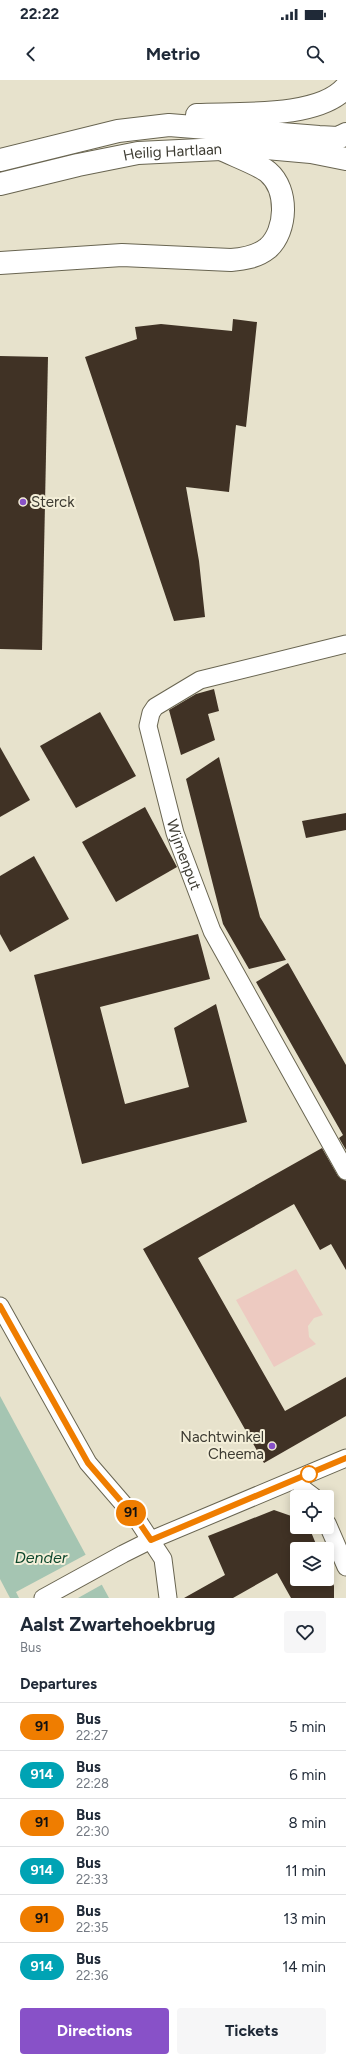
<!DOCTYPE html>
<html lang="en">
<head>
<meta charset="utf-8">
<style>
	body { margin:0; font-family:Figtree,sans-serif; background:#f6f6f7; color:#1f2937; height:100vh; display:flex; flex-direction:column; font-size:15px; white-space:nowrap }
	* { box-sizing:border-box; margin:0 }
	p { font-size:13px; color:#747a83 }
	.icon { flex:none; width:22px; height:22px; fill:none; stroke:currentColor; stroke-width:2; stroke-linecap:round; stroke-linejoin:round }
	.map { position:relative; height:1518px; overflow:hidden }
	.drawer { display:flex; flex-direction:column; background:#fff; flex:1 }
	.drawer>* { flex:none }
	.badge { padding:0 8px; border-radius:13px; font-size:14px; line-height:26px }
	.tools { position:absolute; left:290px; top:1410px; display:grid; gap:8px }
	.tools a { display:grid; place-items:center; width:44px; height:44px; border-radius:4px; background:#fff; box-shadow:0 2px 10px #0003; font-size:20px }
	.map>.badge { position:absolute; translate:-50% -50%; box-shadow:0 0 0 2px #fff }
	h2 { padding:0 20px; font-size:15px; line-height:36px }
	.round { display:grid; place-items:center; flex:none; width:42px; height:42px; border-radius:4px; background:#f6f6f7 }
	.headline { display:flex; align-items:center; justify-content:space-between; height:68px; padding:0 20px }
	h1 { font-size:19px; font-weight:700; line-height:30px }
	.button { display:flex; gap:8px; margin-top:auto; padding:8px 20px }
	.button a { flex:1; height:46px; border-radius:4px; background:#8851c8; color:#fff; font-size:16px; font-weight:700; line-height:46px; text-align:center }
	.button a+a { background:#f6f6f7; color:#1f2937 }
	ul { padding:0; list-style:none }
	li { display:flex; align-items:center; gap:12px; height:48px; padding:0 20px; border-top:1px solid #e0e1e3 }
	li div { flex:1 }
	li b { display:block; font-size:15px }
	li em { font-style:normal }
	li .badge { min-width:44px; font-weight:700; text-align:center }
	.status { display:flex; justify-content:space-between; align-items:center; height:28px; padding:0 20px; background:#fff; direction:ltr }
	.status svg { height:11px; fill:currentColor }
	header { display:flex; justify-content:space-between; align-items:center; height:52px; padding:0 20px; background:#fff; font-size:18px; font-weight:700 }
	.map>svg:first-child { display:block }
	.green { fill:#edcac1 }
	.water { fill:#a5c5b2 }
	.pier { fill:#e7e2cc }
	.building { fill:#403225 }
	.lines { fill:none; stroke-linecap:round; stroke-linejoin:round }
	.street-casing { stroke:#696551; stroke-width:19 }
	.primary-casing { stroke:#696551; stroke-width:24 }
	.street { stroke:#fff; stroke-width:17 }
	.primary { stroke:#fff; stroke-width:22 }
	.line-casing { stroke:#fff; stroke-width:9 }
	.line { stroke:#ef7d00; stroke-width:6 }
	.poi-dot { fill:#8851c8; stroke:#f4efd9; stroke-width:1.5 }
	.stop-dot { fill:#fff; stroke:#ef7d00; stroke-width:2 }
	.labels { text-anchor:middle; stroke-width:4; stroke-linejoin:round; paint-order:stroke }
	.street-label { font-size:15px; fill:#3d3b32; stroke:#f4efd9 }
	.poi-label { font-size:15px; fill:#3d3b32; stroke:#f4efd9; text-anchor:start }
	.water-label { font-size:16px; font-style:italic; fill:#0d472d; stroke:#f4efd9 }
</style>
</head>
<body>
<div class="status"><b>22:22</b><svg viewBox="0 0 49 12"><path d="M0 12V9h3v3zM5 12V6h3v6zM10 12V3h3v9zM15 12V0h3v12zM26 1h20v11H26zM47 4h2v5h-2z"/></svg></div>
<header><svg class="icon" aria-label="back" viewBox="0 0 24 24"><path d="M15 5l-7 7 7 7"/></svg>Metrio<svg class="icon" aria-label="search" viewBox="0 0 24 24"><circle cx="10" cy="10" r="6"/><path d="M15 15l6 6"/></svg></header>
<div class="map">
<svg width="346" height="1518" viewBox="0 0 346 1518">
	<rect width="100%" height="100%" fill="#e7e2cc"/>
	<polygon class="green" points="296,1189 323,1235 314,1238 308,1246 309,1257 316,1264 274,1287 236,1220"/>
	<polygon class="water" points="0,1316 109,1518 10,1518 0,1499"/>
	<polygon class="pier" points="87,1474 103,1504 78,1518 19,1518 16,1512"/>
	<g class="building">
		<polygon points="233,239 257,242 246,347 236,345 229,412 186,407 199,481 205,537 174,541 85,277 137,259 135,247 161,244 232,251"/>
		<polygon points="0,276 48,277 42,570 0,569"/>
		<polygon points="214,609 219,631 208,634 215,660 181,675 169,630 196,614"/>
		<polygon points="100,632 136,696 76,728 40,666"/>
		<polygon points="0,667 30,720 0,737"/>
		<polygon points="219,677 260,837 286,880 249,889 223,844 186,699"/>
		<polygon points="145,727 177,787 116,822 82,762"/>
		<polygon points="346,733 346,750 306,758 302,741"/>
		<polygon points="34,776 69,839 10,872 0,854 0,796"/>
		<polygon points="198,854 210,899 100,927 125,1024 189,1007 174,948 216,924 247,1042 82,1084 34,895"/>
		<polygon points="288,883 346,985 346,1070 339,1058 343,1055 256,902"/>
		<polygon points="322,1068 338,1096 346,1101 346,1190 331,1164 320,1170 294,1124 198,1178 285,1331 346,1297 346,1336 264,1383 143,1169"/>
		<polygon points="274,1430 297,1438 297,1447 309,1447 318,1469 297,1469 297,1499 327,1499 327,1489 334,1506 334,1518 291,1518 277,1493 233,1518 184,1518 225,1495 208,1456"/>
	</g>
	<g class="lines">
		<g class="street-casing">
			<g id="street">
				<path id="s1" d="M346 564 200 600 155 627 151 633 148 646 175 753 212 851 346 1091"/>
				<polyline points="0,1226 88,1383 138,1441 163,1479 168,1518"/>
				<polyline points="299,1399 302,1408 314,1417"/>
				<polyline points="327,1443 346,1487"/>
				<polyline points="43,1518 123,1474 151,1460 346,1378"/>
			</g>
		</g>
		<g class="primary-casing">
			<g id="primary">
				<path d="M197 35C237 33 319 39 346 7"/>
				<polyline points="0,80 118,51 169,45 319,57 338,58 346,54"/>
				<path id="s2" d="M0 104 78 85 138 73 221 69 230 65 311 72 346 79"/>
				<path d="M0 183 122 175 231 180C244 179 257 177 268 168 287 151 289 110 268 92 260 85 233 75 221 69"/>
			</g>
		</g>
		<use href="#street" class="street"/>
		<use href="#primary" class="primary"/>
	</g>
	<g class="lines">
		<g class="line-casing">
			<polyline id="line" points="0,1226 88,1383 138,1441 151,1460 346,1378"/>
		</g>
		<use href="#line" class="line"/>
	</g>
	<g class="poi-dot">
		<circle cx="23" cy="422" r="4"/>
		<circle cx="272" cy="1366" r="4"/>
	</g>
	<circle class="stop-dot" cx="309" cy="1394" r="8"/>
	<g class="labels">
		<g class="street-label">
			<text dy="5" stroke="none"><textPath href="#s2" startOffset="176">Heilig Hartlaan</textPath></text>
			<text dy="5" stroke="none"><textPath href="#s1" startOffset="357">Wijmenput</textPath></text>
		</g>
		<g class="poi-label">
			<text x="31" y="427">Sterck</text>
			<text x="264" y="1362" text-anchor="end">Nachtwinkel<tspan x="264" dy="17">Cheema</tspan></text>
		</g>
		<g class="water-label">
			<text x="41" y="1483">Dender</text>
		</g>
	</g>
</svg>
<div class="tools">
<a><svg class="icon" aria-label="locate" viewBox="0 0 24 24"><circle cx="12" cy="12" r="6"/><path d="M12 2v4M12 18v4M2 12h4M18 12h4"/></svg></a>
<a><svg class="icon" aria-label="layers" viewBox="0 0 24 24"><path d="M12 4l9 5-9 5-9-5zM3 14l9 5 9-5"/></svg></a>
</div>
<b class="badge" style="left:131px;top:1433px;background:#ef7d00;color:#111">91</b>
</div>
<section class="drawer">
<div class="headline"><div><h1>Aalst Zwartehoekbrug</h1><p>Bus</p></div><a class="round"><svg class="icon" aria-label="heart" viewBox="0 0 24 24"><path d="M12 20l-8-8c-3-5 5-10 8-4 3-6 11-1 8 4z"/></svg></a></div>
<h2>Departures</h2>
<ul>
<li><span class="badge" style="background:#ef7d00;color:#111">91</span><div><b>Bus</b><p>22:27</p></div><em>5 min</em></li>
<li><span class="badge" style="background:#00a3b4;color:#fff">914</span><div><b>Bus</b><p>22:28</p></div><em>6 min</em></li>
<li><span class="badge" style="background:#ef7d00;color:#111">91</span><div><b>Bus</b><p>22:30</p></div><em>8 min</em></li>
<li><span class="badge" style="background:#00a3b4;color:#fff">914</span><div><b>Bus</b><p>22:33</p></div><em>11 min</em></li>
<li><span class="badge" style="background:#ef7d00;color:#111">91</span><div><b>Bus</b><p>22:35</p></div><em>13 min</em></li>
<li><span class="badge" style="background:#00a3b4;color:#fff">914</span><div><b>Bus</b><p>22:36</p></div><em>14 min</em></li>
</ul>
<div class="button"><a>Directions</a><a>Tickets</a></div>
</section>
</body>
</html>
